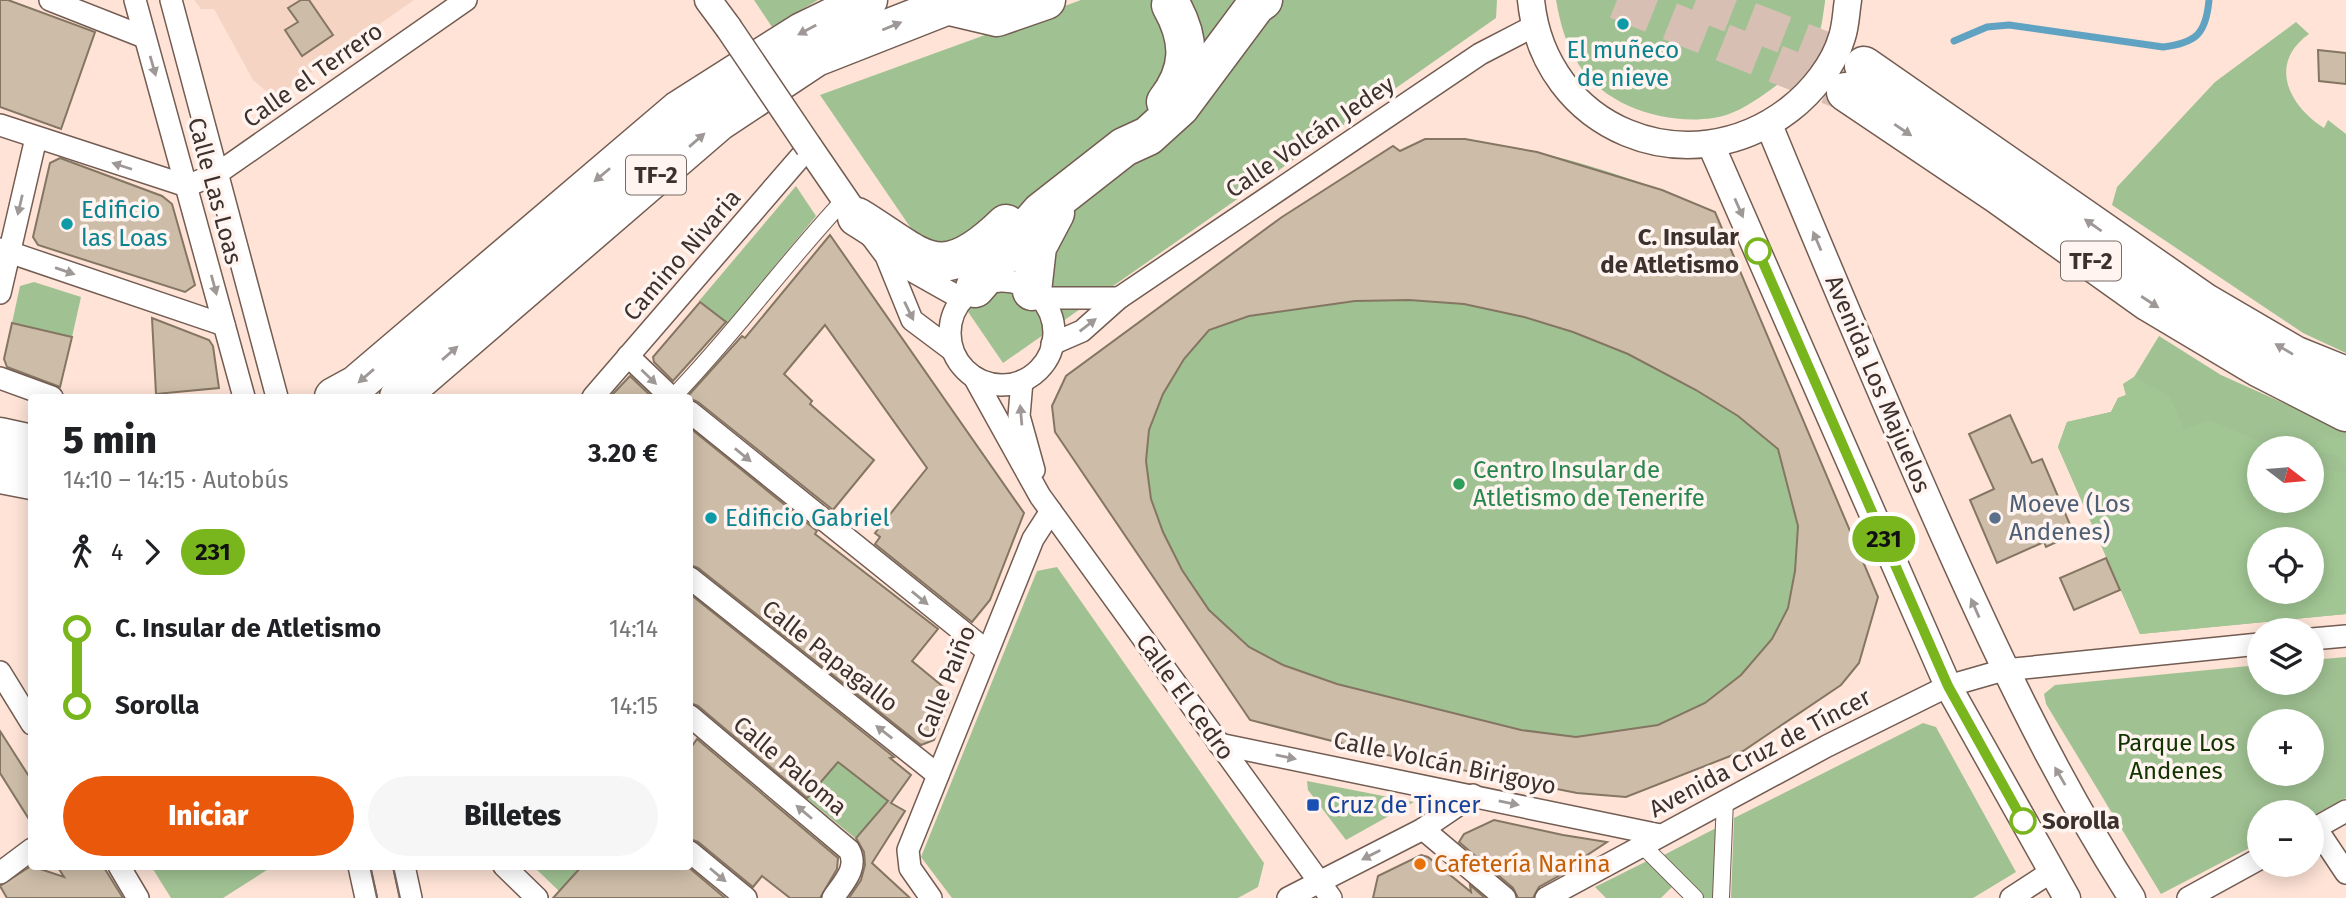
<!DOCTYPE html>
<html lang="es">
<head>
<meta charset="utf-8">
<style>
	body { margin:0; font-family:"Fira Sans",sans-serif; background:#f6f6f6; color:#202124; height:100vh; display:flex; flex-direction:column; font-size:26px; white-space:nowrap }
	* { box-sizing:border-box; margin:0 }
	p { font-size:23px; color:#757577 }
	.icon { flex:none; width:38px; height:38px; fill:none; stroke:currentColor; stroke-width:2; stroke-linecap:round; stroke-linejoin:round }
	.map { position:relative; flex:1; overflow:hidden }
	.side { position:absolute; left:28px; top:394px; width:665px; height:476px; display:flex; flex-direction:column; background:#fff; border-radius:7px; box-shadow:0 4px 18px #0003 }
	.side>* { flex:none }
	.badge { padding:0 14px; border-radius:23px; font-size:24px; line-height:46px }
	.needle { width:46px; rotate:106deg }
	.fabs { position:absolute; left:2247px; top:436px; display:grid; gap:14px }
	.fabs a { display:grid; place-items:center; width:77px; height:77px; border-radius:50%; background:#fff; box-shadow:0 4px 18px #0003; font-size:35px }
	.map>.badge { position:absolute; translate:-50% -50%; box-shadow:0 0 0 4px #fff }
	.legs { display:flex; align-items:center; gap:10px; height:77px; padding:0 35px; font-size:23px }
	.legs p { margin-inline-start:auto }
	.headline { display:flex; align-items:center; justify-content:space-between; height:119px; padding:0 35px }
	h1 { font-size:38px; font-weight:800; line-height:52px }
	.cta { display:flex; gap:14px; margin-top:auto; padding:14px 35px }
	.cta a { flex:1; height:80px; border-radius:42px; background:#ea580c; color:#fff; font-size:28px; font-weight:800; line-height:80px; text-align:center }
	.cta a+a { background:#f6f6f6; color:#202124 }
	ul { padding:0 35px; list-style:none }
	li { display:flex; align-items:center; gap:24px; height:77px; font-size:26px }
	li i { display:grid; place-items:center; width:10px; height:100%; margin:0 9px; background:currentColor }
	li i::after { content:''; width:18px; height:18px; margin:-9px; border:5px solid; border-radius:50%; background:#fff }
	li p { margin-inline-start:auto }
	li:first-child i { background:linear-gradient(#0000 50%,currentColor 0) }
	li:last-child i { background:linear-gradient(currentColor 50%,#0000 0) }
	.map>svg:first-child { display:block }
	.built { fill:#f5d4c4 }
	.green { fill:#a0c293; fill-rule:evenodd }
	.forest { fill:#a1c693; fill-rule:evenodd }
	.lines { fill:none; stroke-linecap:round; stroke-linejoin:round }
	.stream { stroke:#60a2c2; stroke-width:7 }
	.building { fill:#cdbda8; stroke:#847662; stroke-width:2; fill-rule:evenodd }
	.motorway-tunnel { stroke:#d7bfb4; stroke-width:38; stroke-dasharray:38 19; stroke-linecap:butt }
	.pedestrian-casing { stroke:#735c52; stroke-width:18 }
	.minor-casing { stroke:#735c52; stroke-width:24 }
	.tertiary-casing { stroke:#735c52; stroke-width:29 }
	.motorway-casing { stroke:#735c52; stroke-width:41 }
	.pedestrian { stroke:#fff; stroke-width:16 }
	.minor { stroke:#fff; stroke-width:21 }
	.tertiary { stroke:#fff; stroke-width:26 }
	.motorway { stroke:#fff; stroke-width:38 }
	.tram { stroke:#796962; stroke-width:2 }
	.tertiary-bridge-casing { stroke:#735c52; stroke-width:29; stroke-linecap:butt }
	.tertiary-bridge { stroke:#fff; stroke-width:26 }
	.oneway { fill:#9e9896 }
	.line-1-casing { stroke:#fff; stroke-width:16 }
	.line-1 { stroke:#79b51d; stroke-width:10 }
	.culture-dot { fill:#0f9aa8; stroke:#fff4ef; stroke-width:2.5 }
	.stop-1-dot { fill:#fff; stroke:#79b51d; stroke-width:3.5 }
	.leisure-dot { fill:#2e9e5b; stroke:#fff4ef; stroke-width:2.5 }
	.service-dot { fill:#5c6f8a; stroke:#fff4ef; stroke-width:2.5 }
	.transit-dot { fill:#1a4fb4; stroke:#fff4ef; stroke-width:2.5 }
	.food-dot { fill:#e8710a; stroke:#fff4ef; stroke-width:2.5 }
	.labels { text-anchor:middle; stroke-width:7; stroke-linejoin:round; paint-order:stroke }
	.shield { fill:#fff4ef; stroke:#766c67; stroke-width:2 }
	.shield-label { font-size:23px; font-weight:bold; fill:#3c312d }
	.culture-label { font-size:24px; fill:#0d838f; stroke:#fff4ef; text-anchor:start }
	.street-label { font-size:24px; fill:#3c312d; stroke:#fff4ef }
	.stop-label { font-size:24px; font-weight:bold; fill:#3c312d; stroke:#fff4ef; text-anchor:end }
	.leisure-label { font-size:24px; fill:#27864d; stroke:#fff4ef; text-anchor:start }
	.service-label { font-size:24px; fill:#4e5e75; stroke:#fff4ef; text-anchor:start }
	.park-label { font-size:24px; fill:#113400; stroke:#fff4ef }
	.transit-label { font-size:24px; fill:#164399; stroke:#fff4ef; text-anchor:start }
	.food-label { font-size:24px; fill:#c56008; stroke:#fff4ef; text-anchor:start }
</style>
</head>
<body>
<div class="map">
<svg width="2346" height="898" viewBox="0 0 2346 898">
	<rect width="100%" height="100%" fill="#fee3d6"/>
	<polygon class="built" points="194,0 414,0 274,98 253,80 214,9 201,9"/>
	<g class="green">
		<polygon points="754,0 818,0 772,27"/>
		<polygon points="1081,0 1497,0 1496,18 1003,363 820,95"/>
		<path d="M1556 0H1825V2C1823 14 1822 29 1817 39 1807 62 1785 80 1766 93 1750 104 1732 116 1713 118 1666 125 1606 107 1579 65 1566 45 1560 23 1556 0Z"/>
		<path d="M2296 22 2309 34C2268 63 2288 105 2324 128L2328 120 2346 134V353L2303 333 2112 205 2117 187 2215 82Z"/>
		<path d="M1425 139C1524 139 1625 174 1715 212L1878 597 1859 663 1841 685 1743 751 1626 797 1577 793 1387 755 1250 720 1055 432 1052 406 1066 376 1282 217 1393 146 1400 151Z"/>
		<polygon points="796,186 816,216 727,324 699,301"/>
		<polygon points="34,282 81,297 72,337 12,323 20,286"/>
		<path d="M2159 336 2221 375 2346 431V614L2140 634 2058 447 2067 422 2111 412 2118 398 2126 395 2123 384 2134 377ZM2259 448H2312V500H2259ZM2259 539H2312V592H2259Z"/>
		<polygon points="1057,567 1264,863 1258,887 1238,898 952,898 921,857 1037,571"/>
		<path d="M2346 657V798L2312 816V812H2259V843L2161 894 2046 704 2044 694 2055 685 2259 665V682H2312V660ZM2259 721H2312V774H2259Z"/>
		<polygon points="1923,723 1936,727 2016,872 1973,898 1731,898 1734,818"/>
		<polygon points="838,762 889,802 855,838 806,798"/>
		<polygon points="1307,781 1414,802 1346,840 1308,790"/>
		<polygon points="1718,827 1714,898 1703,898 1660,857"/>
		<polygon points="1647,861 1672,887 1661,898 1606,898 1595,887"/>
		<polygon points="151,866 273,866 223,898 171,898"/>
		<polygon points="533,866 582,866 559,891"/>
	</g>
	<g class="forest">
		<path d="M2134 377 2169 396 2184 429 2210 420 2274 448H2259V500H2312V465L2346 474V614L2140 634 2058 447 2067 422 2111 412 2118 398 2126 395 2123 384ZM2259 539H2312V592H2259Z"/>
		<polygon points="2327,436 2346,439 2346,469 2339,456 2320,453 2316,442"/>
	</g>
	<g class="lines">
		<path class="stream" d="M1954 41 1987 27 2009 25 2163 47C2196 43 2206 34 2209 0"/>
	</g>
	<g class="building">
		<polygon points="0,0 8,0 95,32 61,129 0,107"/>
		<polygon points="301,0 309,0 333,35 302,56 285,30 298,22 288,8"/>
		<polygon points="2318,50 2346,53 2346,84 2319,81"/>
		<path d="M1425 139H1465L1537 152 1662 190 1715 212 1878 597 1859 663 1841 685 1743 751 1626 797 1577 793 1387 755 1250 720 1055 432 1052 406 1066 376 1282 217 1393 146 1400 151ZM1409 300 1464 304 1524 317 1573 332 1628 354 1696 390 1738 416 1778 449 1798 526 1795 571 1788 608 1772 639 1741 675 1705 703 1658 725 1576 737 1521 730 1337 684 1283 665 1249 647 1209 610 1182 570 1163 532 1151 499 1146 461 1149 430 1163 394 1184 359 1209 330 1249 316 1355 301Z"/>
		<polygon points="60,158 162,196 172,204 195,285 185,292 38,245 33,237 50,163"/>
		<polygon points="830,235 1024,513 990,600 972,622 875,544 880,537 875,533 927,468 825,325 784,374 812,401 810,404 874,460 833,510 698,402 687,397 742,336 745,338"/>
		<polygon points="700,302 726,322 673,381 654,362 653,357"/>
		<polygon points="152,318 209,340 213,346 219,388 156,394"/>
		<polygon points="12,323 72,337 60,387 7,367 4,359"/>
		<polygon points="630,376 652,397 610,397"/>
		<polygon points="2010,415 2032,463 2042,459 2074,534 2046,547 2044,542 1997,563 1970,500 1994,489 1969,434"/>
		<polygon points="690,428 817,531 815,534 938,629 912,661 952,694 934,740 921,745 698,568 690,565"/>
		<polygon points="2106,558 2120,590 2074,610 2060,578"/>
		<polygon points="690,594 894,757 890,758 911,775 891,803 905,811 872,863 910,898 849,898 861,880 865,865 864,852 856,838 888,801 838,762 807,798 698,706 690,703"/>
		<polygon points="0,731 32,781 32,824 0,773"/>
		<polygon points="697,739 838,858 837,869 820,898 790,898 762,876 753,887 698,842 690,839 690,749"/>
		<polygon points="1494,820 1563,835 1607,842 1572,865 1575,867 1539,887 1533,898 1518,898 1513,888 1459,842 1464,834"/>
		<polygon points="1421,855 1428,857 1471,892 1470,885 1485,898 1373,898 1378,876"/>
		<polygon points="31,866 64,877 57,866 103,866 123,898 7,898 0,886"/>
		<polygon points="582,866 687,866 725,898 553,898"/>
	</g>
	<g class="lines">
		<g class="motorway-tunnel">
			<polyline points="1617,0 1846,92"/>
			<polyline points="1696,0 1864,66"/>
		</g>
		<g class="pedestrian-casing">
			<g id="pedestrian">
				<path d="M673 397C734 334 785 263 845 199"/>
				<polyline points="1642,845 1695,898"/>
				<polyline points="1721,898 1725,800"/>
			</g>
		</g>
		<g class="minor-casing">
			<g id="minor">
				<polyline points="50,0 144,37"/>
				<polyline points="135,0 244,397"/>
				<polyline points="171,0 277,397"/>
				<polyline points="0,125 187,186 218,173 466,0"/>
				<polyline points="871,236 886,256 912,320 952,350"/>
				<polyline points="0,249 224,325"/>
				<polyline points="891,259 962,299"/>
				<circle cx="1002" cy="333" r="52"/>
				<polyline points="0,293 36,138"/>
				<polyline points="1040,298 1119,298"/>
				<polyline points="1052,344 1082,331 1119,298 1480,54 1534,26"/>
				<polyline points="628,356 671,397"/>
				<polyline points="974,377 1040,496 1331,898"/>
				<polyline points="0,378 52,397"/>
				<polyline points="1022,381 1019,416 1034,470"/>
				<polyline points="593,397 809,147"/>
				<polyline points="690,412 987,651"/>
				<polyline points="690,578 938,775"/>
				<polyline points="2312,639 2346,636"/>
				<polyline points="0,672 32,724"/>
				<path d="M690 716 849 850C859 868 843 883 833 898"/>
				<polyline points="1219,744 1660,835"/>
				<polyline points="2316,828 2346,873"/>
				<polyline points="1423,829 1505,898"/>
				<polyline points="2312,830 2346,811"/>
				<polyline points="690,852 746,898"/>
				<polyline points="119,866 138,898"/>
				<polyline points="359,866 366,898"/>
				<polyline points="404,866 411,898"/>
				<polyline points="504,866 537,898"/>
				<polyline points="0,873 32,849"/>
				<polyline points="931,898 910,868 908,850 1033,539 1051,511"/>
				<polyline points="1288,898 1423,829 1473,795"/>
				<polyline points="1546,898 1827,746 1948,686 2004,670 2259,644"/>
				<polyline points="2011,898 2051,872"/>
				<polyline points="2188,898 2259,859"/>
			</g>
		</g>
		<g class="tertiary-casing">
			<g id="tertiary">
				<polyline points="708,0 728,27"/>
				<path d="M1531 0C1544 130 1688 188 1790 109 1812 92 1834 65 1842 37 1846 25 1846 12 1848 0"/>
				<path d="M1769 125C1821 251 1874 377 1929 502 1989 638 2051 772 2132 898"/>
				<polyline points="1711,145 1948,686 2067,898"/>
				<polyline points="809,147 857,217"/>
			</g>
		</g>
		<g class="motorway-casing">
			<g id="motorway">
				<polyline points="946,5 997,17 1046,0"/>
				<polyline points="1864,66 2205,303 2294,355 2346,376"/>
				<polyline points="1846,92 1999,195 2149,302 2258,367 2346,412"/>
				<path d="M1166 102C1191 70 1191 40 1171 5"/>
				<path d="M857 217C923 257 938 290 1006 224"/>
				<polyline points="975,288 1041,212 1124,147 1148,136 1180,107 1256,5 1263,0"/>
				<polyline points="1032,291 1037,247 1055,213"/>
				<polyline points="334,397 356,385 679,110 802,32 868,0"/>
				<polyline points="399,397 718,122 816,57 961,0"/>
				<polyline points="0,437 32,444"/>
				<polyline points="0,474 32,480"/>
			</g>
		</g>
		<use href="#pedestrian" class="pedestrian"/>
		<use href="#minor" class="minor"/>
		<use href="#tertiary" class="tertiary"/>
		<use href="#motorway" class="motorway"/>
		<g class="tram">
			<polyline points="370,866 377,898"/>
			<polyline points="393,866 400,898"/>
		</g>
		<g class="tertiary-bridge-casing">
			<polyline id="tertiary-bridge" points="728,27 809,147"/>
		</g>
		<use href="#tertiary-bridge" class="tertiary-bridge"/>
	</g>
	<defs><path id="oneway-solid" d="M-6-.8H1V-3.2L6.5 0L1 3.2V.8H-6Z" transform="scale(1.75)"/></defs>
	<g class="oneway">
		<use href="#oneway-solid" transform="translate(892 26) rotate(-22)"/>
		<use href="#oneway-solid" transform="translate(807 30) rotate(152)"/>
		<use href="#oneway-solid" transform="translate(153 66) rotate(74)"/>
		<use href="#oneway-solid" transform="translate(1903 130) rotate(34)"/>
		<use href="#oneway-solid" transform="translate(697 140) rotate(-41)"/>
		<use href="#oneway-solid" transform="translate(122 166) rotate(-162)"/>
		<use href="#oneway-solid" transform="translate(602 175) rotate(140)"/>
		<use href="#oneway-solid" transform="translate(20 205) rotate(103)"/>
		<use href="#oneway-solid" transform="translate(1739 208) rotate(66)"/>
		<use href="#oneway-solid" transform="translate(2093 225) rotate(-145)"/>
		<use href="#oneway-solid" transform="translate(1817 241) rotate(-113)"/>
		<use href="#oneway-solid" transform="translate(65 271) rotate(19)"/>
		<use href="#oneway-solid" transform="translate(214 285) rotate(75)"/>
		<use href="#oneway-solid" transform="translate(2150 302) rotate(33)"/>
		<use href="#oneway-solid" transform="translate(909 311) rotate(64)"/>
		<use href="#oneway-solid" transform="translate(1088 325) rotate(-38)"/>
		<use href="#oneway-solid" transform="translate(2284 349) rotate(-149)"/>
		<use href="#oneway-solid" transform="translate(450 353) rotate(-41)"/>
		<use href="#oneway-solid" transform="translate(366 376) rotate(139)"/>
		<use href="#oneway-solid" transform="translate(649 377) rotate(44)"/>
		<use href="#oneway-solid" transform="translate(1021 415) rotate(-95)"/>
		<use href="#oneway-solid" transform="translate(743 455) rotate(39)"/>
		<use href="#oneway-solid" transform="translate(920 598) rotate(39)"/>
		<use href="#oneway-solid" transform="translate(1975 608) rotate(-114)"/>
		<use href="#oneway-solid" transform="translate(884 732) rotate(-142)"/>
		<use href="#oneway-solid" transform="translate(1286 757) rotate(11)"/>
		<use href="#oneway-solid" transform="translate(2060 776) rotate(-120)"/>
		<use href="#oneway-solid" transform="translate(1509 803) rotate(12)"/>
		<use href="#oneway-solid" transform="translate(804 812) rotate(-140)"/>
		<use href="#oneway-solid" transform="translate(1371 855) rotate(153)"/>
		<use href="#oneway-solid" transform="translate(718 875) rotate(40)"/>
	</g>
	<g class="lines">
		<g class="line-1-casing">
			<polyline id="line-1" points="1758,251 1948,686 2023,821"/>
		</g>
		<use href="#line-1" class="line-1"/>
	</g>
	<g class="culture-dot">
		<circle cx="1623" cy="24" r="7"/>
		<circle cx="67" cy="224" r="7"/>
		<circle cx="711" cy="518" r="7"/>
	</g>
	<g class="stop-1-dot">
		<circle cx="1758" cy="251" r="12"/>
		<circle cx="2023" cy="821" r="12"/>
	</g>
	<circle class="leisure-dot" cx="1459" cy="484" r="7"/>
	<circle class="service-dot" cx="1995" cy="518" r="7"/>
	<rect class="transit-dot" x="1306" y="798" width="14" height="14" rx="3.5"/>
	<circle class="food-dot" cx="1420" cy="864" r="7"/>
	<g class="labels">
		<g class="shield">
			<rect x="626" y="155.5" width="60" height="39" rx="5"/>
			<rect x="2061" y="241.5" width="60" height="39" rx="5"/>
		</g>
		<g class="shield-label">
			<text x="656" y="183">TF-2</text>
			<text x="2091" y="269">TF-2</text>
		</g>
		<g class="culture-label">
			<text x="1623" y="58" text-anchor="middle">El muñeco<tspan x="1623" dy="28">de nieve</tspan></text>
			<text x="81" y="218">Edificio<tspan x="81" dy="28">las Loas</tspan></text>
			<text x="725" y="526">Edificio Gabriel</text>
		</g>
		<g class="street-label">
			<text transform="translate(313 75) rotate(-35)" y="8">Calle el Terrero</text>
			<text transform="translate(1310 137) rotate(-34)" y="8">Calle Volcán Jedey</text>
			<text transform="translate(215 191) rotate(75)" y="8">Calle Las Loas</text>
			<text transform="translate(682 255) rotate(-49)" y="8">Camino Nivaria</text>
			<text transform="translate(1878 384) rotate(67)" y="8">Avenida Los Majuelos</text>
			<text transform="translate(830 656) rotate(38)" y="8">Calle Papagallo</text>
			<text transform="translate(946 682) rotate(-68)" y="8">Calle Paiño</text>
			<text transform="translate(1185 697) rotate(54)" y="8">Calle El Cedro</text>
			<text transform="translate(1760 753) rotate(-28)" y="8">Avenida Cruz de Tíncer</text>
			<text transform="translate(1445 763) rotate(12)" y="8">Calle Volcán Birigoyo</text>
			<text transform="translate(790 766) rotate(40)" y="8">Calle Paloma</text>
		</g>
		<g class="stop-label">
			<text x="1739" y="245">C. Insular<tspan x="1739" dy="28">de Atletismo</tspan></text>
			<text x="2042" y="829" text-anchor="start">Sorolla</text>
		</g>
		<g class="leisure-label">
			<text x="1473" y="478">Centro Insular de<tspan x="1473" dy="28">Atletismo de Tenerife</tspan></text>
		</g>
		<g class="service-label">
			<text x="2009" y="512">Moeve (Los<tspan x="2009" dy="28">Andenes)</tspan></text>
		</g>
		<g class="park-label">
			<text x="2176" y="751">Parque Los<tspan x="2176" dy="28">Andenes</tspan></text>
		</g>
		<g class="transit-label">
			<text x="1327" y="813">Cruz de Tincer</text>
		</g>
		<g class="food-label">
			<text x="1434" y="872">Cafetería Narina</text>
		</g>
	</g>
</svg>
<div class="fabs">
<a><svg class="needle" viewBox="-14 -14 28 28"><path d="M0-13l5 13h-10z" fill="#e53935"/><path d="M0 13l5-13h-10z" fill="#757577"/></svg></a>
<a><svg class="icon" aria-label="locate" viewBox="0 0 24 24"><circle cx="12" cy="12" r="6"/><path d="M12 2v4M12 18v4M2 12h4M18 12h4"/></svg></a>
<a><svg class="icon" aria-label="layers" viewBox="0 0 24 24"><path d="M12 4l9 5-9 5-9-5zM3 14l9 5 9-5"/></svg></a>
<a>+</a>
<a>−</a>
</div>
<b class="badge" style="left:1884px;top:539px;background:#79b51d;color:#111">231</b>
<section class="side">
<div class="headline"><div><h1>5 min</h1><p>14:10 – 14:15 · Autobús</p></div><b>3.20 €</b></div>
<div class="legs"><svg class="icon" aria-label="walk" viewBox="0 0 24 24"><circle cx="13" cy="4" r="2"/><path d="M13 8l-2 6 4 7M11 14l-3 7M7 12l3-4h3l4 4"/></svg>4<svg class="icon" aria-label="forward" viewBox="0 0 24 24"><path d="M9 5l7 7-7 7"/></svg><b class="badge" style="background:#79b51d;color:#111">231</b></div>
<ul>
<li><i style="color:#79b51d"></i><b>C. Insular de Atletismo</b><p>14:14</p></li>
<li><i style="color:#79b51d"></i><b>Sorolla</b><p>14:15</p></li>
</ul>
<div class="cta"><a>Iniciar</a><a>Billetes</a></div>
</section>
</div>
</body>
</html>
